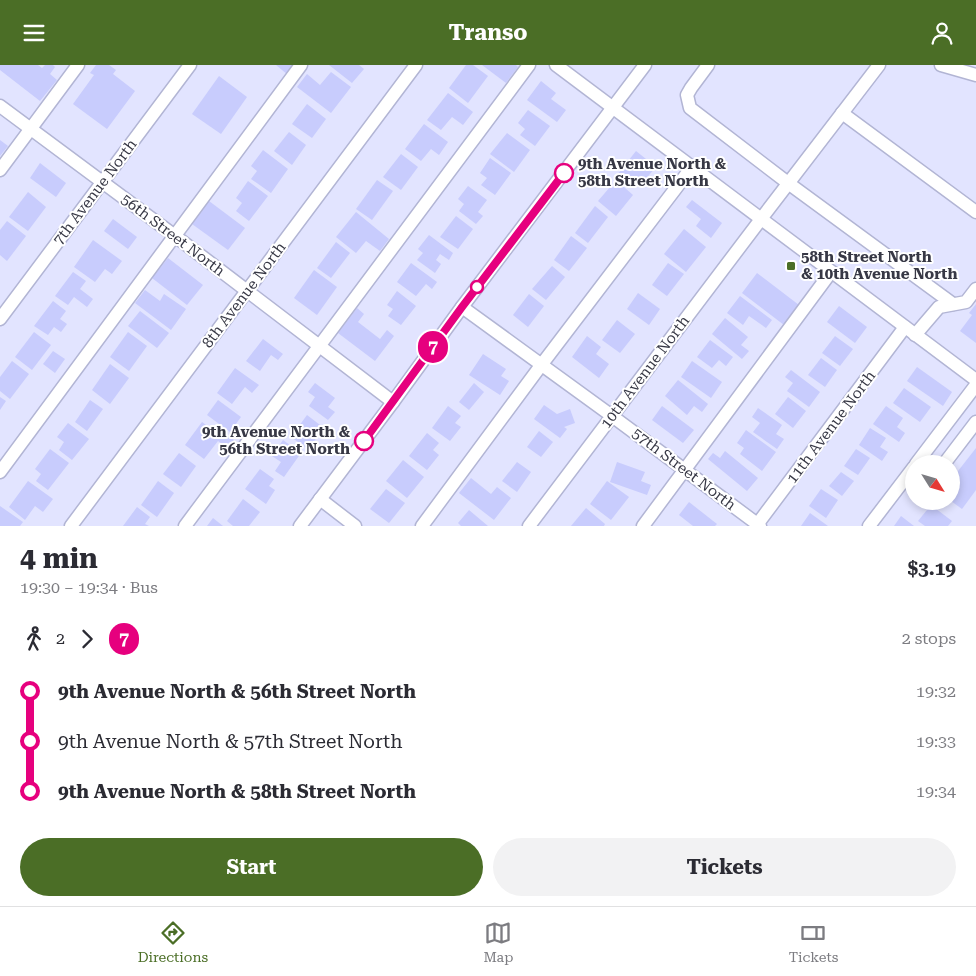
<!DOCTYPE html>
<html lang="en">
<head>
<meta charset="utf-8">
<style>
	body { margin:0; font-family:"Roboto Serif",serif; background:#f2f2f3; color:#2b2b33; height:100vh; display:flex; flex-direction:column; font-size:19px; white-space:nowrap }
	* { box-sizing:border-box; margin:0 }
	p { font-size:16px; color:#7c7c81 }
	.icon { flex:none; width:28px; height:28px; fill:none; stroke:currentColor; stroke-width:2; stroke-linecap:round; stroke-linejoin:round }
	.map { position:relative; height:461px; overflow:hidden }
	.side { display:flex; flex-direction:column; background:#fff; flex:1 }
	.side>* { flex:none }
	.badge { padding:0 10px; border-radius:16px; font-size:18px; line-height:32px }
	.needle { width:32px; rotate:127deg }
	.controls { position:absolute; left:905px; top:390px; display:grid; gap:10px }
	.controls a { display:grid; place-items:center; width:55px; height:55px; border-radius:50%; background:#fff; box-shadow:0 2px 8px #0003; font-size:25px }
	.map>.badge { position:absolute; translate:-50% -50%; box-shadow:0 0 0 2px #fff }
	.legs { display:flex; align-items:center; gap:8px; height:55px; padding:0 20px; font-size:16px }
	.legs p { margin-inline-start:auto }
	.overview { display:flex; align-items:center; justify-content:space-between; height:85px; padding:0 20px }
	h1 { font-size:28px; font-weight:700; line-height:38px }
	.action { display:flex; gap:10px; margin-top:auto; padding:10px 20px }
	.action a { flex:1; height:58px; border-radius:30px; background:#4b6e26; color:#fff; font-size:20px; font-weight:700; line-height:58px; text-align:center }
	.action a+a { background:#f2f2f3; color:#2b2b33 }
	ul { padding:0 20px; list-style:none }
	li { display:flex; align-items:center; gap:18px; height:50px; font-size:19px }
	li i { display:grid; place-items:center; width:8px; height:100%; margin:0 6px; background:currentColor }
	li i::after { content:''; width:12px; height:12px; margin:-6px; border:4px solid; border-radius:50%; background:#fff }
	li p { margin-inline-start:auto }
	li:first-child i { background:linear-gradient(#0000 50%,currentColor 0) }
	li:last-child i { background:linear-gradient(currentColor 50%,#0000 0) }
	header { display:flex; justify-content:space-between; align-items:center; height:65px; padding:0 20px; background:#4b6e26; color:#fff; font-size:22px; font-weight:700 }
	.tabs { display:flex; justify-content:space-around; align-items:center; height:70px; border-top:1px solid #e1e1e2; background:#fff; font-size:14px; color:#7c7c81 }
	.tabs a { display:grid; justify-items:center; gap:2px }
	.tabs .selected { color:#4b6e26 }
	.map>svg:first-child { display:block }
	.building { fill:#c8ccfd }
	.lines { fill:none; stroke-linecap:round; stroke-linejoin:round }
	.minor-casing { stroke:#b2b5d4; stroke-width:15 }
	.minor { stroke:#fff; stroke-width:12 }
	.line-1-casing { stroke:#fff; stroke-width:11 }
	.line-1 { stroke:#e6007e; stroke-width:8 }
	.stop-1-dot { fill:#fff; stroke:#e6007e; stroke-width:2.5 }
	.poi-dot { fill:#4b6e26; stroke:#fff; stroke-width:2 }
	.labels { text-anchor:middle; stroke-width:4; stroke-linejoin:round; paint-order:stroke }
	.stop-label { font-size:15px; font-weight:bold; fill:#373845; stroke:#fff; text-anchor:start }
	.street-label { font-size:15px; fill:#373845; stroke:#fff }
	.poi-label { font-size:15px; font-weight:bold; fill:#373845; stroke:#fff; text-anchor:start }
</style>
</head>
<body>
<header><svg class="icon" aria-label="menu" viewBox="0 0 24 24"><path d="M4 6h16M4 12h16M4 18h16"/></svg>Transo<svg class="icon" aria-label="person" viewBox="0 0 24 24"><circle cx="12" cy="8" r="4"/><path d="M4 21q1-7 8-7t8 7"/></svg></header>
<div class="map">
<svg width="976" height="461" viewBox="0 0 976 461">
	<rect width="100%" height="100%" fill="#e2e4ff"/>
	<g class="building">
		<polygon points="0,0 38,0 42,3 45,0 53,0 55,2 50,9 57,15 40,36 0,5"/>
		<polygon points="96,0 109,0 116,5 113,9 135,26 107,64 73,39 94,10 90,8"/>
		<polygon points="276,0 295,0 288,10"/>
		<polygon points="329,0 359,0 364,4 352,18"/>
		<polygon points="466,0 473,0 488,11 468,38 449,23"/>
		<polygon points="482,0 516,0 518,2 506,18"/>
		<polygon points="331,7 351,22 331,48 297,22 307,9 320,20"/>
		<polygon points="219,11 247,32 221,69 192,49"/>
		<polygon points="541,16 556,28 551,34 566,45 557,57 527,35"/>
		<polygon points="448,28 473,47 463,60 452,52 441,65 427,55"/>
		<polygon points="307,39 326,54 312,73 292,59"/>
		<polygon points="528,45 550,61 535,81 520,70 525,64 518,58"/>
		<polygon points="424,59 448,77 439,90 431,84 421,96 405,84"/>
		<polygon points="289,67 306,80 292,100 274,86"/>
		<polygon points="507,68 530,85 514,107 490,89"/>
		<polygon points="0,75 8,81 0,91"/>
		<polygon points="263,85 288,104 271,128 251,114 257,106 251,101"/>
		<polygon points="636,86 656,102 643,117 636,112 630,120 617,110"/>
		<polygon points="401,89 418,102 401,125 383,112"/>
		<polygon points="490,93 511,108 495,130 481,120 487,113 480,108"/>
		<polygon points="40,98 66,118 56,132 30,113"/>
		<polygon points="377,115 393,126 372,155 356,144"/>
		<polygon points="616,115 633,130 616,151 598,136"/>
		<polygon points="248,116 268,131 249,156 236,146 242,138 236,133"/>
		<polygon points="468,121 487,135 478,147 483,151 476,159 459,146 464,139 458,134"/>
		<polygon points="28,127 46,142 28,166 9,152"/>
		<polygon points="692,135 722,158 711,173 696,161 701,154 686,142"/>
		<polygon points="209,136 245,163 228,185 192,159"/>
		<polygon points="595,141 608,152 588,178 575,168"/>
		<polygon points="356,147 389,174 380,186 366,176 356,188 336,172"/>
		<polygon points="456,151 473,164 458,184 440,172"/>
		<polygon points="113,154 137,172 128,184 104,166"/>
		<polygon points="7,156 26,171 7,196 0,190 0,165"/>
		<polygon points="684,164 706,182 686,207 664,189"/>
		<polygon points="429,170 453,188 449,195 440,189 436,195 441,199 435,208 417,195 423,188 418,184"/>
		<polygon points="571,171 587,183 569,206 554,195"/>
		<polygon points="93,175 122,196 112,209 105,204 95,217 74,202"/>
		<polygon points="336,177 350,188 331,213 317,203"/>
		<polygon points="168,193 203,220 187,240 152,213"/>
		<polygon points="411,198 437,217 432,224 426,219 416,231 397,217"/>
		<polygon points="668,198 684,209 667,231 652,220"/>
		<polygon points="552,201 565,212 546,235 532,224"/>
		<polygon points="314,205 337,222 317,250 294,233"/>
		<polygon points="73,207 86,216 80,224 93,234 87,242 74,232 68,240 55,231"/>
		<polygon points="757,208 799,240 784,260 742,228"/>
		<polygon points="145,225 160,236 164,229 186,244 171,265 135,238"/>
		<polygon points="397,226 416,241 401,260 388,251 393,244 387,240"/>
		<polygon points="638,228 660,244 649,260 627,244"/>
		<polygon points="529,229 544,241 528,262 513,250"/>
		<polygon points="740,231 772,255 766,263 749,251 743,260 727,248"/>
		<polygon points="53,236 66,246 60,254 67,259 61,267 54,262 48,270 34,261"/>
		<polygon points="976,239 976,278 960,266 972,250 969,248"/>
		<polygon points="839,241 867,262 855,278 827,257"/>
		<polygon points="357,243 364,249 358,257 380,274 387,265 394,271 375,296 338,268"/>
		<polygon points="140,246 169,268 157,283 128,261"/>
		<polygon points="725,253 748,272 741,280 749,286 742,294 712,269"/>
		<polygon points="617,255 635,269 620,288 602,275"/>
		<polygon points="34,267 51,280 32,305 15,292"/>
		<polygon points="128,267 147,281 129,306 110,292"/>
		<polygon points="587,271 601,282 596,289 609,299 599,313 572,292"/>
		<polygon points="835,271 853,284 840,301 822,288"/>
		<polygon points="263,274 283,289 278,295 271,290 260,306 246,296"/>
		<polygon points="710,275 733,292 726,301 719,295 712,303 697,292"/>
		<polygon points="53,286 65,294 55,308 43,299"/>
		<polygon points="483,289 506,304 501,311 509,316 500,330 469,310"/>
		<polygon points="821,293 837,305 825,322 808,310"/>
		<polygon points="12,296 29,309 10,334 0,326 0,312"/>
		<polygon points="692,296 722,317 711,333 681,312"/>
		<polygon points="110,299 129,313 110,339 92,325"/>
		<polygon points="917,302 952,327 943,341 907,316"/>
		<polygon points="235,303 259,320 252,328 245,322 232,339 217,328"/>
		<polygon points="791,305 820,327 809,342 787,326 793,318 785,312"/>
		<polygon points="678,315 708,339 702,347 694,341 687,350 665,331"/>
		<polygon points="315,318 335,333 328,342 335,347 328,355 309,341 315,332 308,327"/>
		<polygon points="474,318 484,327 469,345 459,337"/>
		<polygon points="904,323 931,342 920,357 893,338"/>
		<polygon points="0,332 6,336 0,345"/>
		<polygon points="788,332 806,346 793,363 775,349"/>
		<polygon points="90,335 103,344 87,366 75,357"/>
		<polygon points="218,335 241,352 230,367 207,350"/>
		<polygon points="544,340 557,349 570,344 575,358 564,362 567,364 560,373 534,354"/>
		<polygon points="448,341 461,351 455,358 461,362 450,376 432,363"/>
		<polygon points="662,341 694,365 683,378 652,355"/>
		<polygon points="886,341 903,353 897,362 905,368 899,377 873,359"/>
		<polygon points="758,343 782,360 776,369 784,374 777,384 753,367 760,358 752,352"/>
		<polygon points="307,350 324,363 308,384 291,372"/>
		<polygon points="202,357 214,366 217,363 234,375 228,383 218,376 204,394 185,380"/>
		<polygon points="68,358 89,374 72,395 59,385 64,377 57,372"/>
		<polygon points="870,363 886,373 880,382 888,387 882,396 859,380"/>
		<polygon points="746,365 776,387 762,406 740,389 744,383 737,378"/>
		<polygon points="539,366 553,377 541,392 527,382"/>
		<polygon points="427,368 439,378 433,385 439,390 427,405 409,391"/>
		<polygon points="283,375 301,388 284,412 275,406 281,397 272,391"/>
		<polygon points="976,383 976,425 962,444 951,436 951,415"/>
		<polygon points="50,384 69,398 48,425 36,416 41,409 35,404"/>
		<polygon points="856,384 870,393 858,410 844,401"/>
		<polygon points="725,386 758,413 747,426 708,394 713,388 720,393"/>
		<polygon points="179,388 196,401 181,422 163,409"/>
		<polygon points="403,395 424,412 407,433 386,416"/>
		<polygon points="517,397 531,407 517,427 502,416"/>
		<polygon points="617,397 645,407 641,416 651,420 647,430 610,417"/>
		<polygon points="260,404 274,414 269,421 275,425 266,439 245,424"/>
		<polygon points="841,407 854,416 842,431 829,421"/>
		<polygon points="471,413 491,429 497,422 511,433 494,455 459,428"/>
		<polygon points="28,416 53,434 43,447 35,441 25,455 9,442"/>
		<polygon points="158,416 174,428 157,452 141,440"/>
		<polygon points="607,416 629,432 611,455 590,439"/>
		<polygon points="386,424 405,438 389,458 370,444"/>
		<polygon points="821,424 838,435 826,453 809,441"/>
		<polygon points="243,434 260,447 249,461 233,461 227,456"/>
		<polygon points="689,437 717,459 715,461 693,461 679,450"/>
		<polygon points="931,440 952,456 948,461 925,461 918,456"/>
		<polygon points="0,441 23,457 20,461 0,461"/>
		<polygon points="137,442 150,452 145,459 149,461 123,461"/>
		<polygon points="586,443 605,459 604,461 571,461"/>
		<polygon points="469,445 488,461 461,461 458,458"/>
		<polygon points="810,448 828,461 801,461"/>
		<polygon points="901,451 914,461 894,461"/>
		<polygon points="213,453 223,461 207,461"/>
	</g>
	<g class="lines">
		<g class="minor-casing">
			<g id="minor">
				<polyline points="556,0 976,315"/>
				<polyline points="708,0 691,23 687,30 690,43 788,118 953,239"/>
				<polyline points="941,0 976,10"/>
				<polyline points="0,41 175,171 393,337"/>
				<polyline points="842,48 976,147"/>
				<polyline points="0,105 78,0"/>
				<polyline points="462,242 612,351 760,461"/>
				<polyline points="0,254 190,0"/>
				<polyline points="915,270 939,242 966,237 976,224"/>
				<polyline points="916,399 976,320"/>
				<polyline points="944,399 976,357"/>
				<polyline points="0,407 301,0"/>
				<polyline points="320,434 355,461"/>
				<polyline points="71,461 416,0"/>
				<polyline points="185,461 529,0"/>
				<polyline points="300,461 393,337 462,242 645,0"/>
				<polyline points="422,461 542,299 692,102"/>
				<polyline points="529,461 761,154 879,0"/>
				<polyline points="643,461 831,207"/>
				<polyline points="756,461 905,262"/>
				<polyline points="869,461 914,402"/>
			</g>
		</g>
		<use href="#minor" class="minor"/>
	</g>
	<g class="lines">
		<g class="line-1-casing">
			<polyline id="line-1" points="364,376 462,242 564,108"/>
		</g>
		<use href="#line-1" class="line-1"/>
	</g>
	<g class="stop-1-dot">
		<circle cx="564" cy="108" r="9"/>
		<circle cx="477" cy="222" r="6"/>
		<circle cx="364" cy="376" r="9"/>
	</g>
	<rect class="poi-dot" x="786" y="196" width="10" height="10" rx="2.5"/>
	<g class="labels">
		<g class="stop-label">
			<text x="578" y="104">9th Avenue North &amp;<tspan x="578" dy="17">58th Street North</tspan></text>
			<text x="350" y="372" text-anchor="end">9th Avenue North &amp;<tspan x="350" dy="17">56th Street North</tspan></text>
		</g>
		<g class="street-label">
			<text transform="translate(95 127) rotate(-53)" y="5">7th Avenue North</text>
			<text transform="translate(173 170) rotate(37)" y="5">56th Street North</text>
			<text transform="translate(244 230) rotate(-53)" y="5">8th Avenue North</text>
			<text transform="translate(645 307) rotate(-53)" y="5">10th Avenue North</text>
			<text transform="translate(831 362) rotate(-53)" y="5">11th Avenue North</text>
			<text transform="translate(684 404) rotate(37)" y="5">57th Street North</text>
		</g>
		<g class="poi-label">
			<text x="801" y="197">58th Street North<tspan x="801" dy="17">&amp; 10th Avenue North</tspan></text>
		</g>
	</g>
</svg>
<div class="controls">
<a><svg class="needle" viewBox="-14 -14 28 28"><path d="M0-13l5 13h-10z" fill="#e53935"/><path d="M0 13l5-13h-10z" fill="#7c7c81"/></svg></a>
</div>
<b class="badge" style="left:433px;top:282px;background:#e6007e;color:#fff">7</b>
</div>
<section class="side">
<div class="overview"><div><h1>4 min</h1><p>19:30 – 19:34 · Bus</p></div><b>$3.19</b></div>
<div class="legs"><svg class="icon" aria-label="walk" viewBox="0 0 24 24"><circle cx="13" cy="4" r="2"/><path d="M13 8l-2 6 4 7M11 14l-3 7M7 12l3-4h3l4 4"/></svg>2<svg class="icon" aria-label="forward" viewBox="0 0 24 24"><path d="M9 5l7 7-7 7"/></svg><b class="badge" style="background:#e6007e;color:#fff">7</b><p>2 stops</p></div>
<ul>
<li><i style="color:#e6007e"></i><b>9th Avenue North &amp; 56th Street North</b><p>19:32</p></li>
<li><i style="color:#e6007e"></i><span>9th Avenue North &amp; 57th Street North</span><p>19:33</p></li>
<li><i style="color:#e6007e"></i><b>9th Avenue North &amp; 58th Street North</b><p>19:34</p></li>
</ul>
<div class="action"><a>Start</a><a>Tickets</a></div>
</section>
<nav class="tabs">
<a class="selected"><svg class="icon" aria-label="directions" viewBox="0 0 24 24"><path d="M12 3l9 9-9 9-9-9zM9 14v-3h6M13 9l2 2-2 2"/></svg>Directions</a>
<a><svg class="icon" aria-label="map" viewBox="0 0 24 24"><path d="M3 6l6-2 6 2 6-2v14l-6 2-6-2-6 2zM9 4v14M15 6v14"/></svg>Map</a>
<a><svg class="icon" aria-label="tickets" viewBox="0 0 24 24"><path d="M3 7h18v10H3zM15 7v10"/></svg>Tickets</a>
</nav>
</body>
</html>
